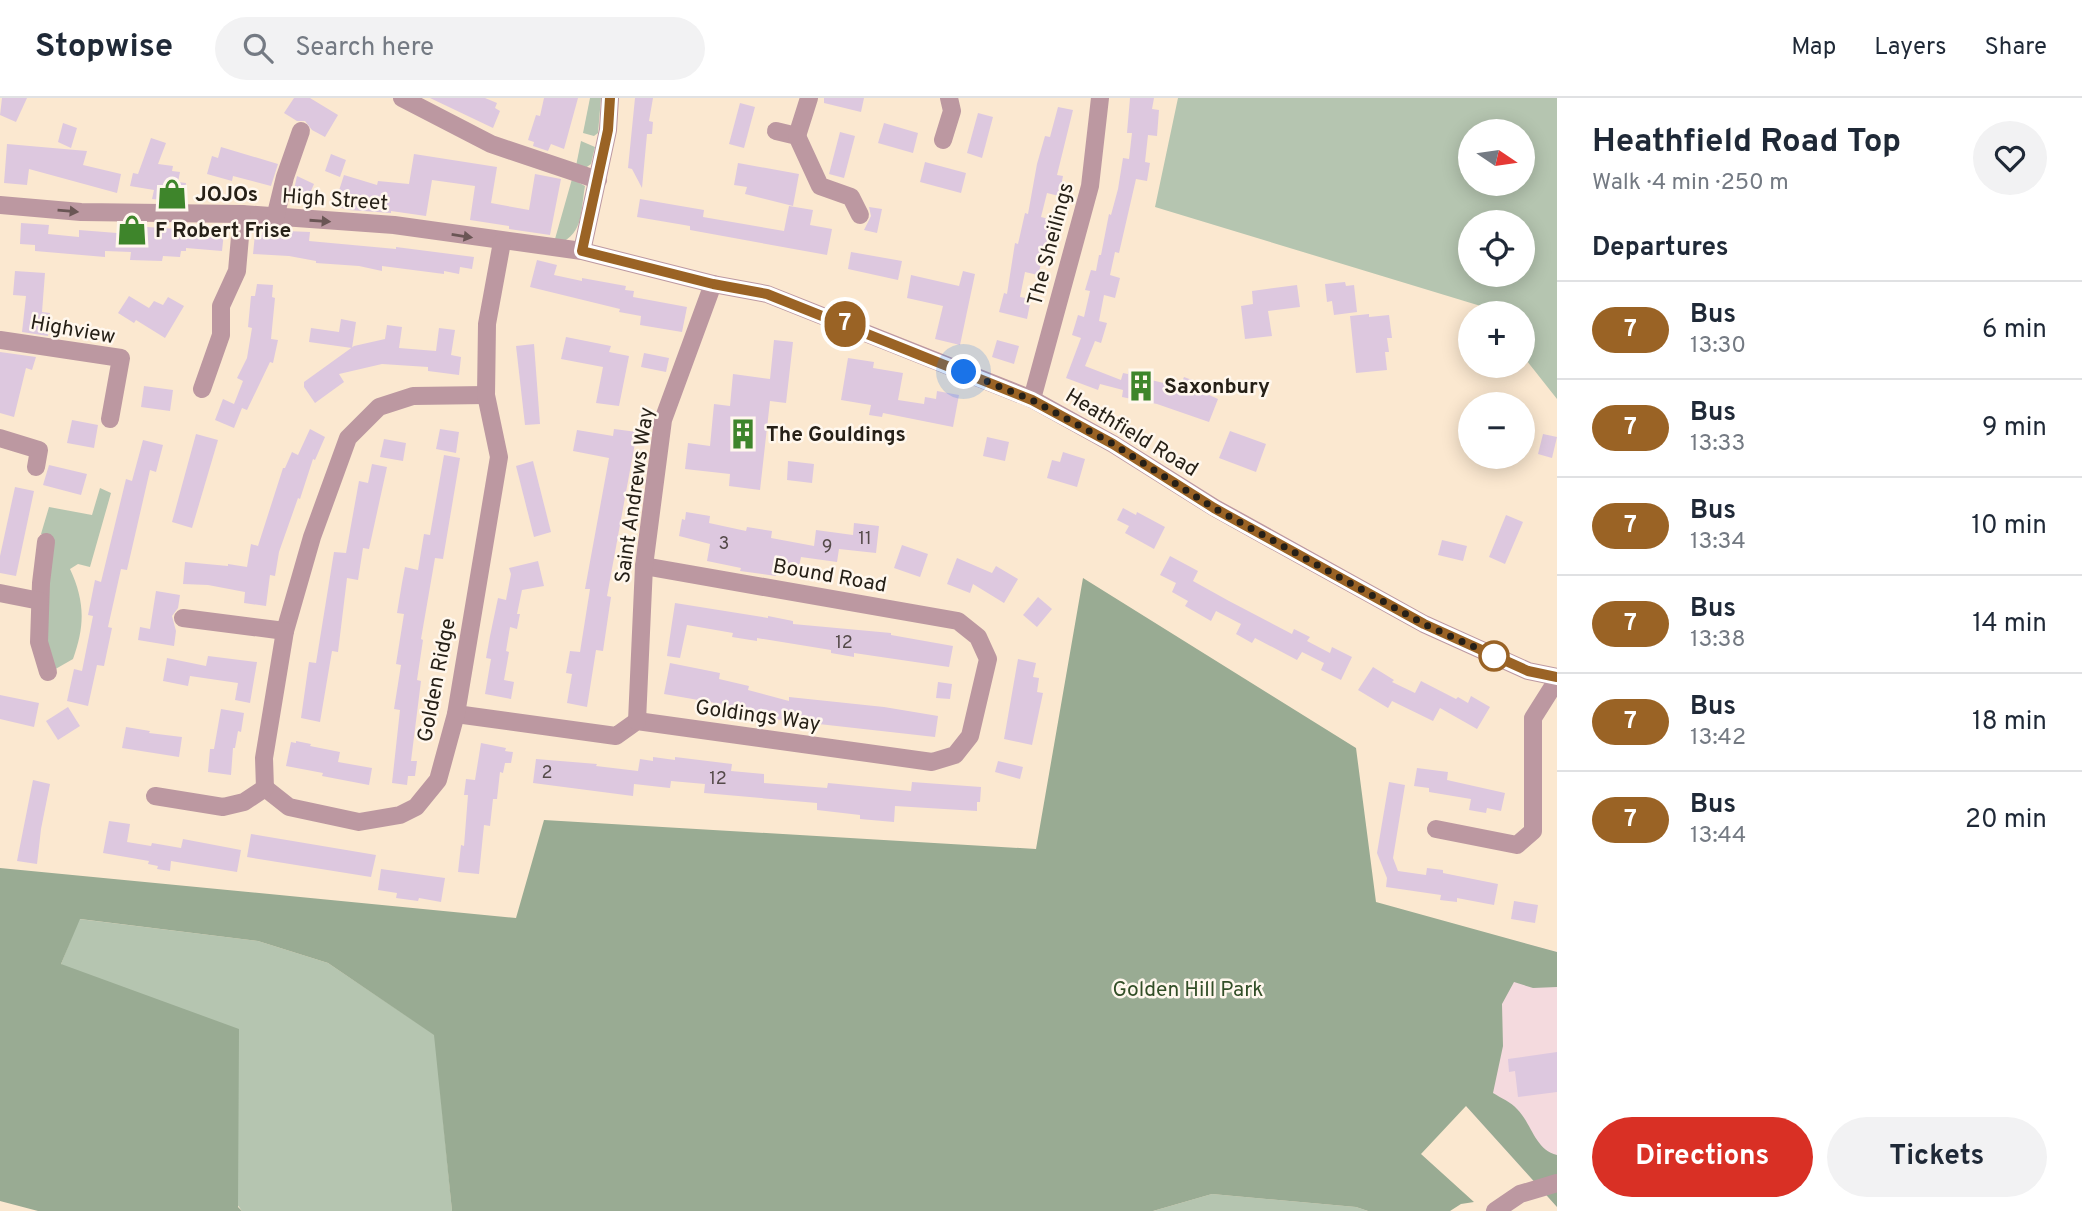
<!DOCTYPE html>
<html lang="en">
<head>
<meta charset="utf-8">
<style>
	body { margin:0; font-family:Overpass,sans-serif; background:#f2f2f3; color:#1f2937; height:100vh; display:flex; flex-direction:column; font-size:26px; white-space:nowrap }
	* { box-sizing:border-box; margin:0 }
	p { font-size:23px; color:#747a83 }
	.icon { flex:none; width:38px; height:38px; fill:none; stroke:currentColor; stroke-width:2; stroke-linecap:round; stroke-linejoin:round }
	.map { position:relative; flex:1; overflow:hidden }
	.details { display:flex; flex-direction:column; background:#fff; width:525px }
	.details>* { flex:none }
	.badge { padding:0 14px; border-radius:23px; font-size:24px; line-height:46px }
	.needle { width:46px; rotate:103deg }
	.buttons { position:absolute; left:1458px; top:21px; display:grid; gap:14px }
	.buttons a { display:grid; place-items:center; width:77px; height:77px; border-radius:50%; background:#fff; box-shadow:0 4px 18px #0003; font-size:35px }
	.you { position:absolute; width:35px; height:35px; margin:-18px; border:5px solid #fff; border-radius:50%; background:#1a73e8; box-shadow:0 0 0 10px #1a73e833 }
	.map>.badge { position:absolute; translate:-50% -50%; box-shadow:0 0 0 4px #fff }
	h2 { padding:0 35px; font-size:26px; line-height:63px }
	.round { display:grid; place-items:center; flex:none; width:74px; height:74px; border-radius:37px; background:#f2f2f3 }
	.summary { display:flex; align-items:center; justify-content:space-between; height:119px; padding:0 35px }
	h1 { font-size:33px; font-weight:700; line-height:52px }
	.action { display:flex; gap:14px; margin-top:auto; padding:14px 35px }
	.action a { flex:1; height:80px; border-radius:42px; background:#d93025; color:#fff; font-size:28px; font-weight:700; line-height:80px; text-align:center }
	.action a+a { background:#f2f2f3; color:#1f2937 }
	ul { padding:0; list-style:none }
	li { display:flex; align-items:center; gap:21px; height:98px; padding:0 35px; border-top:2px solid #e0e1e3 }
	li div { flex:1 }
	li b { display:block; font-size:26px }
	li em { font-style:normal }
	li .badge { min-width:77px; font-weight:700; text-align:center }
	header { display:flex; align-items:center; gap:42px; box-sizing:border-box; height:98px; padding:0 35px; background:#fff; border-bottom:2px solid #e0e1e3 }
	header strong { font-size:33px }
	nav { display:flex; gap:38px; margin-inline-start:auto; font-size:24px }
	.search { width:490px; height:63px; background:#f2f2f3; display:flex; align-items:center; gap:18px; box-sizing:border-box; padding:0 24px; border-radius:38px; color:#747a83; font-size:26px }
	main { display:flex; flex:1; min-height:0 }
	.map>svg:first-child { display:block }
	.industrial { fill:#f4dade }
	.green { fill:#b5c5b0; fill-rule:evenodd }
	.forest { fill:#99ab93 }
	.building { fill:#ddc8df }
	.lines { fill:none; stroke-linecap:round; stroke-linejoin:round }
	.minor { stroke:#bc98a1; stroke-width:18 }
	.oneway { fill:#6a5655 }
	.line-casing { stroke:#fff; stroke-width:16 }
	.line { stroke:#9a6325; stroke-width:10 }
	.walk { stroke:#262017; stroke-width:7; stroke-dasharray:0 12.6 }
	.stop-dot { fill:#fff; stroke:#9a6325; stroke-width:3.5 }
	.labels { text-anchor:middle; stroke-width:5; stroke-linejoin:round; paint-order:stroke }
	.number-label { font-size:18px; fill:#544a49 }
	.poi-label { font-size:21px; font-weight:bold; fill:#262017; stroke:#fff7ed; text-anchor:start }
	.street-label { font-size:21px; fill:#262017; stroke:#fff7ed }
	.park-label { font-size:21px; fill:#324e27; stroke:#fff7ed }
</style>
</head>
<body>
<header>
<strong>Stopwise</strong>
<div class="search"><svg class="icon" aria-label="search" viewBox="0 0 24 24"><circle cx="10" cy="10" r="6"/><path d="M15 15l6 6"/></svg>Search here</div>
<nav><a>Map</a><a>Layers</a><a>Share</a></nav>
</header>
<main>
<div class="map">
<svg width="1557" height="1113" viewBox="0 0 1557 1113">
	<rect width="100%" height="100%" fill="#fbe8d0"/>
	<polygon class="industrial" points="1501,839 1557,854 1557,1109 1466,1008"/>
	<g class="green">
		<polygon points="590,0 601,0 598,35 594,38 583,35"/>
		<path d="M1178 0H1557V301L1523 258 1522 215H1489L1484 209 1155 109ZM1522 33V86H1470V33ZM1522 124V177H1470V124Z"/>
		<polygon points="581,43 595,49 591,66 584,71 576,68"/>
		<path d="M572 81 585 88C580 117 584 138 553 148Z"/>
		<path d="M100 390 111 395 90 469 78 466 70 471C85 503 85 528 73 561L52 573 45 549 52 438 41 436 49 409 92 417Z"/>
		<polygon points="79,821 258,843 328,865 435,937 452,1113 242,1113 61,866"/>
		<polygon points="1212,1096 1356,1109 1368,1113 1153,1113"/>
	</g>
	<path class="forest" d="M1083 480 1356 650 1376 804 1557 854V889L1533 890 1514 884 1502 906 1503 948 1493 995C1501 1000 1511 1004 1517 1011 1532 1026 1535 1052 1557 1057V1109L1466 1008 1421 1056 1474 1104 1461 1106 1450 1113H1368L1356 1109 1212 1096 1153 1113H452L434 937 328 865 258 843 80 821 61 866 239 931 238 1109 242 1113H38L0 1103V770L516 820 544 722 1036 751Z"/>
	<g class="building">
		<polygon points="2,0 27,0 16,24 0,17"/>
		<polygon points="294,0 310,0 338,17 325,39 312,32 305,23 297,23 284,15"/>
		<polygon points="430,0 485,0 497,5 495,10 500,13 493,30"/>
		<polygon points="544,0 578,0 564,51 551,46 548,53 533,48 534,44 528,42 536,17 540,18"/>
		<polygon points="635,0 653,0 649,23 653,24 652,36 647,36 642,90 632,71 628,70"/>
		<polygon points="824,0 864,0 861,14 824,5"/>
		<polygon points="1130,0 1154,0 1152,11 1159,12 1157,38 1148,37 1145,64 1150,65 1147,83 1136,81 1119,155 1115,154 1110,177 1120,180 1115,200 1104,197 1099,223 1107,225 1101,245 1095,243 1085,268 1121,282 1123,275 1128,276 1129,271 1145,275 1143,280 1180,289 1184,279 1200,285 1198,292 1218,301 1209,324 1157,306 1122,299 1123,292 1100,286 1098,292 1066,280 1081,240 1072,237 1078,217 1084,219 1090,193 1085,192 1091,172 1096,173 1099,157 1101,157 1109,116 1111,117 1118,91 1123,60 1129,61 1132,35 1127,35"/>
		<polygon points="740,5 755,9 744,50 729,46"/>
		<polygon points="1058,9 1073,12 1057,77 1063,78 1059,98 1047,95 1041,119 1053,122 1038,177 1025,174 1020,199 1031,201 1027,221 999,214 1004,195 1007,196 1015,145 1018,146 1025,115 1028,116 1037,66 1045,38 1050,39"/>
		<polygon points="978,15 993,19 982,60 967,55"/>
		<polygon points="63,25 77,30 71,50 58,44"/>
		<polygon points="884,25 918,35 913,55 878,45"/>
		<polygon points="840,34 855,38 844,80 829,76"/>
		<polygon points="151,40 166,45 158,66 173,68 172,73 180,74 178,84 186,85 183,104 152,101 154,92 130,88 133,75 138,76"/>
		<polygon points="7,46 87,53 83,67 121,76 117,95 29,71 27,87 4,85"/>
		<polygon points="221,49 278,66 271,88 233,78 232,83 207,76 212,58 218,60"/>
		<polygon points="331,56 346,62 340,79 325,73"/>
		<polygon points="414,56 497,69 491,105 529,112 535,76 561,81 550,137 509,131 509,128 470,122 475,88 432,82 426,118 391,113 391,115 349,112 334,108 344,77 377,87 378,83 409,86"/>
		<polygon points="925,64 966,75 961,95 920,84"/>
		<polygon points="738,65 799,76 793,108 745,96 747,89 734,87"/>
		<polygon points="297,78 314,86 307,102 293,96"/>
		<polygon points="640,101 704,112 703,119 784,133 789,108 813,112 810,127 832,131 827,157 690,132 690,128 637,119"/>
		<polygon points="869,109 882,111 877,135 864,132 871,118"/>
		<polygon points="21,125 49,127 48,136 79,139 79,132 117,135 117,127 224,134 222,153 186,150 186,153 181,153 180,159 163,158 162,163 130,162 131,154 105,153 105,159 35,153 35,147 20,146"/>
		<polygon points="263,132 310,134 309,143 396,151 396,149 474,159 472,171 460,169 459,176 444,173 444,176 382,168 382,173 359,168 316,165 316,163 289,158 253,156 255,136 262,137"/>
		<polygon points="851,154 902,163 898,182 848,171"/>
		<polygon points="537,162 557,167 554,177 582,183 582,180 626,188 625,192 634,193 633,199 687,209 682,234 640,227 641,218 619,214 620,211 530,189"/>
		<polygon points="15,173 45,175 42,214 50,215 48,238 22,234 26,198 13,197"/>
		<polygon points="963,173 975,176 960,247 935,241 943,208 907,200 911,177 959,188"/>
		<polygon points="1345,184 1346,188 1354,187 1357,214 1334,217 1332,203 1327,204 1325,186"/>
		<polygon points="257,186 273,187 272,199 275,200 271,241 278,242 273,265 270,264 247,312 242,310 234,330 215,322 223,301 234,306 243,283 237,280 247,260 252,230 248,229 251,198 255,198"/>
		<polygon points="1297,187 1300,209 1268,213 1272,238 1245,241 1241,208 1253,206 1252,193"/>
		<polygon points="129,198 149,210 154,203 163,207 168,199 184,208 165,240 136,222 134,225 118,215"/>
		<polygon points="1369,216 1369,219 1389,217 1392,240 1387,240 1389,254 1385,254 1387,272 1356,275 1350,218"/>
		<polygon points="341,221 356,224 352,250 309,244 311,230 339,234"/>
		<polygon points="387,227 402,229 399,250 436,253 439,230 455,232 451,257 461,259 459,277 428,273 428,269 382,266 339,276 344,284 315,305 304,289 304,284 354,248 385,241"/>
		<polygon points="566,239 611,248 609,254 629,258 619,308 596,305 603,269 561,261"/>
		<polygon points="774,242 793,244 786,305 770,303 760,392 729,388 730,376 685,371 688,345 710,348 714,306 730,308 733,276 770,281"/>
		<polygon points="997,242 1019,248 1014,266 992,259"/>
		<polygon points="534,246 540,326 525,327 516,248"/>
		<polygon points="0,254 36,259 32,272 26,270 14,319 0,315"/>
		<polygon points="644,255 669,260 666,274 641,269"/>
		<polygon points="848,260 874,264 873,270 903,275 898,302 924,306 925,299 936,301 937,293 959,297 953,329 883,315 882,319 869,317 871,307 841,302"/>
		<polygon points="144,288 173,292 170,313 141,309"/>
		<polygon points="72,322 98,327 94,350 67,345"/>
		<polygon points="310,331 325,339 315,362 313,361 300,401 298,400 279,454 275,478 270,477 266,508 244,505 245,494 208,487 183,486 185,464 228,468 228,466 247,469 251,446 258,448 283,370 285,370 292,354 298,357"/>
		<polygon points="440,331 459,334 456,355 436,351"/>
		<polygon points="614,331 637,334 607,498 611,499 603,553 596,552 587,609 567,605 572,576 566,575 570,553 580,554 590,491 585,491 609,360 573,353 577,332 613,338"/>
		<polygon points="1230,333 1266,346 1256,374 1219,360"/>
		<polygon points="196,336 218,342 192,430 172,424"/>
		<polygon points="1543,336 1557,339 1552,360 1538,356"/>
		<polygon points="987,339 1009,344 1005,363 983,358"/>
		<polygon points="384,341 406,345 403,363 380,359"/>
		<polygon points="143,342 163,347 156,374 150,372 127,472 121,471 108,529 112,530 104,568 97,567 88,608 67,603 74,571 82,573 93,518 88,517 95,482 101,484 126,381 132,383"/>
		<polygon points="1063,354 1085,361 1077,389 1047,380 1052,362 1060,364"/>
		<polygon points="444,357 460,360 443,461 435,460 421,541 423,542 417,582 421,583 411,663 417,663 415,678 408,678 407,687 392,685 400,612 394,611 401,567 396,566 404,516 397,515 402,485 405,469 418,472 424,436 430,437"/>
		<polygon points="533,363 551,434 534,439 516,368"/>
		<polygon points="788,363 814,366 812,385 787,382"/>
		<polygon points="372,366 387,369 369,451 363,450 358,482 347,480 338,554 332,553 320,624 301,620 309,564 316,565 334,454 346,455 359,383 368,385"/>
		<polygon points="49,367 87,376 81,397 43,387"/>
		<polygon points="15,389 34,393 16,478 0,475 0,458"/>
		<polygon points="1123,410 1136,417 1137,414 1165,429 1154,451 1125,435 1129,428 1117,422"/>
		<polygon points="686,414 710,418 709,425 746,433 747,429 772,433 771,440 814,448 816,432 853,437 854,425 879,428 876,455 839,451 837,464 801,459 799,469 778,466 776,478 740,473 741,470 707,463 710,446 679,438 682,421 685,422"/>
		<polygon points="1506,417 1523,424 1505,466 1489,459"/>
		<polygon points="1442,442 1467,448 1463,463 1438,457"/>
		<polygon points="902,447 928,456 920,479 894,470"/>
		<polygon points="1170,458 1198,473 1193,483 1229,503 1292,536 1294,531 1310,539 1307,543 1330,555 1332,549 1352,559 1341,582 1321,572 1324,565 1302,554 1297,562 1255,540 1252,545 1236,536 1241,526 1216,513 1211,523 1185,508 1188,503 1172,494 1176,485 1160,477"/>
		<polygon points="957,460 992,475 996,468 1018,481 1004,505 973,486 970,495 947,486"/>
		<polygon points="538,463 544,488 522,492 517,516 520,516 517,531 510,529 506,553 509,554 504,582 514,584 511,601 485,596 491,561 486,560 490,538 498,500 506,502 511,476 509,470"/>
		<polygon points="156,493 180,497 178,510 172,518 176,533 174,548 138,542 140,529 150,531"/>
		<polygon points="1038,499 1052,511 1037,529 1023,517"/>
		<polygon points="675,505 768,520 768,518 793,523 793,526 891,535 891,537 953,548 949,569 854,555 854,559 831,555 831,552 757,540 757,543 732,539 733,535 687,527 680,560 667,558"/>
		<polygon points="208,558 257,564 250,605 235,602 238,585 190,578 188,588 163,583 167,560 206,568"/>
		<polygon points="1018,561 1036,565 1033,579 1039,580 1037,594 1043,595 1032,647 1004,641"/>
		<polygon points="670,565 720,575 719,581 749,588 748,592 789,603 789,599 884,609 938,618 935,639 774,621 773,624 743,616 743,619 719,613 721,606 664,596"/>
		<polygon points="1373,569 1394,582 1392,584 1415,595 1421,583 1456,601 1458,599 1468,605 1471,598 1490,609 1477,631 1440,610 1433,623 1392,603 1388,610 1358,592"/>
		<polygon points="938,584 952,586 950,601 936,600"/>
		<polygon points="0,597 39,605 34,629 0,621"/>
		<polygon points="68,609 80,628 58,642 46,623"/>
		<polygon points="221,611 244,615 241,634 238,633 235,650 233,650 231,677 208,674 210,651 214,651"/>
		<polygon points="126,629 150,633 149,635 182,639 179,659 122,650"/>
		<polygon points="296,643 311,646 310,648 340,654 338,664 372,670 369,687 322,678 323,675 286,668 291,644 296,645"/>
		<polygon points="481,645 506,650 505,653 513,654 511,665 505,665 503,675 500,674 497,701 493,701 490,728 484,727 479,776 458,774 461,747 464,748 468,697 464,697 466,681 475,682"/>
		<polygon points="653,659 675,662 675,659 732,666 731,673 764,676 764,685 827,690 828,685 911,693 912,684 981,689 980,704 977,704 977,713 895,708 894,724 860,721 860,717 817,712 817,705 704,695 705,686 671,683 670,690 634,686 633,698 533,685 536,661 597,666 596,668 638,673 640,661 653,663"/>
		<polygon points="998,663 1023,669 1020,681 995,674"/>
		<polygon points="1417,670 1448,674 1447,682 1505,695 1501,713 1487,710 1486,715 1469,712 1471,701 1429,694 1429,690 1414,688"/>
		<polygon points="33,682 50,686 41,731 37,766 17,763"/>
		<polygon points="1389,684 1405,687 1393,760 1398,773 1426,777 1427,770 1443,772 1443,775 1498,786 1494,807 1457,800 1457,804 1440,802 1441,797 1386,789 1387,780 1377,755"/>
		<polygon points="109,723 130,726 127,744 151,748 152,745 181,750 183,741 241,752 237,774 171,763 170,773 157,771 158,768 148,766 149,763 103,755"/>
		<polygon points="251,736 376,757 371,779 247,759"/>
		<polygon points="381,771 445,780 441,804 419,800 418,803 396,800 397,795 378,792"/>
		<polygon points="1514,803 1538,807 1535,825 1511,821"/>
		<polygon points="1557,954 1557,994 1518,999 1515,973 1509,974 1508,961"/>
	</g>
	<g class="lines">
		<g class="minor">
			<polyline points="402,0 491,46 598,82"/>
			<polyline points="776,33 797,38 820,88 851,99 860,117"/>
			<polyline points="797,38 809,0"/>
			<polyline points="943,42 952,13 949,0"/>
			<polyline points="0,107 81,114 242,116 394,127 582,153 713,186 767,196 1032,301 1113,346 1215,410 1424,526 1528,573 1557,579"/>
			<polyline points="275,120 285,79 301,33"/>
			<polyline points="582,153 608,32 610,0"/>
			<polyline points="0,242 121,260 110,321"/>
			<polyline points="202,291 221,237 221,208 237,173 242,116"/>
			<polyline points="1032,301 1090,88 1100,0"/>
			<polyline points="0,340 39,352 36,369"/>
			<polyline points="46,444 41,485 39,544 48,574"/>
			<polyline points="0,495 40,503"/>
			<polyline points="183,520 285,533 312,439 348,340 379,309 413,298 486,297"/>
			<polyline points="456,616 616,638 637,623 932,664 955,657 970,638 988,561 978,539 958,523 644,468"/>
			<polyline points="637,623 644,468 663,322 713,186"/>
			<polyline points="265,690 289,709 359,724 400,717 416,709 438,682 456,616 499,359 486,297 487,226 502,144"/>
			<polyline points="155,698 223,709 244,704 265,690 264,660 285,533"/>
			<polyline points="1436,731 1517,747 1533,733 1533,620 1557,582"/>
			<polyline points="1495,1113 1520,1096 1557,1085"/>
		</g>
	</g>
	<defs><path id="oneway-solid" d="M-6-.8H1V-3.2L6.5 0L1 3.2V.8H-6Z" transform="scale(1.75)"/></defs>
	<g class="oneway">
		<use href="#oneway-solid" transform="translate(68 113) rotate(5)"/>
		<use href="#oneway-solid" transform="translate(320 123) rotate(4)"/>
		<use href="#oneway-solid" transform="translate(462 138) rotate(9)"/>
	</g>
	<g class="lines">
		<g class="line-casing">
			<polyline id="line" points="610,0 608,32 582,153 713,186 767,196 1032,302 1113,346 1214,410 1424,526 1528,573 1557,579"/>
		</g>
		<use href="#line" class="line"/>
		<polyline class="walk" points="964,274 1032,302 1113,346 1214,410 1263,437 1424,526 1494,558"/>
	</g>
	<defs>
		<g id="shop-bare" transform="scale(2.415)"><path d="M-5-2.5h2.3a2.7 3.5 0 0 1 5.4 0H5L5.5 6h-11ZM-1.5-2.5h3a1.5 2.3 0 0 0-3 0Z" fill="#3e852b" stroke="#fff7ed" stroke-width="2.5" paint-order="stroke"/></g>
		<g id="building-bare" transform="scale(2.415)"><path d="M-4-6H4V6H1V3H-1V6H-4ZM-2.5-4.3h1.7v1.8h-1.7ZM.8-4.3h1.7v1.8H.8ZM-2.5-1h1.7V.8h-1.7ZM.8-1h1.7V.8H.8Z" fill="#3e852b" stroke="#fff7ed" stroke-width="2.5" paint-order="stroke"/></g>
	</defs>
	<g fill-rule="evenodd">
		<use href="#shop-bare" x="172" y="96"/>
		<use href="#shop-bare" x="132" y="132"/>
		<use href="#building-bare" x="1141" y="288"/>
		<use href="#building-bare" x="743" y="336"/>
	</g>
	<circle class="stop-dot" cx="1494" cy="558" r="14"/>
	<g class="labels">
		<g class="number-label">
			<text x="865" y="446">11</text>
			<text x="724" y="451">3</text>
			<text x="827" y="454">9</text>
			<text x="844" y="550">12</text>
			<text x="547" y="680">2</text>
			<text x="718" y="686">12</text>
		</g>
		<g class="poi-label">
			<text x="195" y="103">JOJOs</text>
			<text x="155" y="139">F Robert Frise</text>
			<text x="1164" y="295">Saxonbury</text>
			<text x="766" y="343">The Gouldings</text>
		</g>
		<g class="street-label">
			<text transform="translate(335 101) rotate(4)" y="7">High Street</text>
			<text transform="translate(1050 146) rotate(-75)" y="7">The Sheilings</text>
			<text transform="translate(73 231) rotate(10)" y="7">Highview</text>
			<text transform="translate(1132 334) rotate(31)" y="7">Heathfield Road</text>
			<text transform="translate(634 397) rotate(-82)" y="7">Saint Andrews Way</text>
			<text transform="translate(830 477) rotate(10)" y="7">Bound Road</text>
			<text transform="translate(436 582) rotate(-79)" y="7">Golden Ridge</text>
			<text transform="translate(758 617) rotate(8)" y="7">Goldings Way</text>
		</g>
		<g class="park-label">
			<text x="1188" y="898">Golden Hill Park</text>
		</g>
	</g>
</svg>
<div class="buttons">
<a><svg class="needle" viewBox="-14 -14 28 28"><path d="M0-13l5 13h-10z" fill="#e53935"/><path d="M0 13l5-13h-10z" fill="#747a83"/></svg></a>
<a><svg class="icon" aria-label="locate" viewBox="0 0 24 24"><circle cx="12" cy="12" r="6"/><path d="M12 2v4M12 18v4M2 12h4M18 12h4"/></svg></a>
<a>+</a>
<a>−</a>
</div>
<div class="you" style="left:964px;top:274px"></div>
<b class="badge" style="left:845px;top:226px;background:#9a6325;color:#fff">7</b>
</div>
<section class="details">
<div class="summary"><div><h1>Heathfield Road Top</h1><p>Walk · 4 min · 250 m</p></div><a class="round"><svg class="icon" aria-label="heart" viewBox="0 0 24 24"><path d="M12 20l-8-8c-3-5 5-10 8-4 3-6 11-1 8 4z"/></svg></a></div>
<h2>Departures</h2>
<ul>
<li><span class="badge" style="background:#9a6325;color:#fff">7</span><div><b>Bus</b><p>13:30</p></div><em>6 min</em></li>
<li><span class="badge" style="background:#9a6325;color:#fff">7</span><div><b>Bus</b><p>13:33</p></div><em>9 min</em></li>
<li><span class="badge" style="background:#9a6325;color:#fff">7</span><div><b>Bus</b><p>13:34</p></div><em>10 min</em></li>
<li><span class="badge" style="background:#9a6325;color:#fff">7</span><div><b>Bus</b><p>13:38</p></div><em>14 min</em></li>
<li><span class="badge" style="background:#9a6325;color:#fff">7</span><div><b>Bus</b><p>13:42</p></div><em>18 min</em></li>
<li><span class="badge" style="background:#9a6325;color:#fff">7</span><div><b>Bus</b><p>13:44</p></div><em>20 min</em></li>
</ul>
<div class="action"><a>Directions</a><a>Tickets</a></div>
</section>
</main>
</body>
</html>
